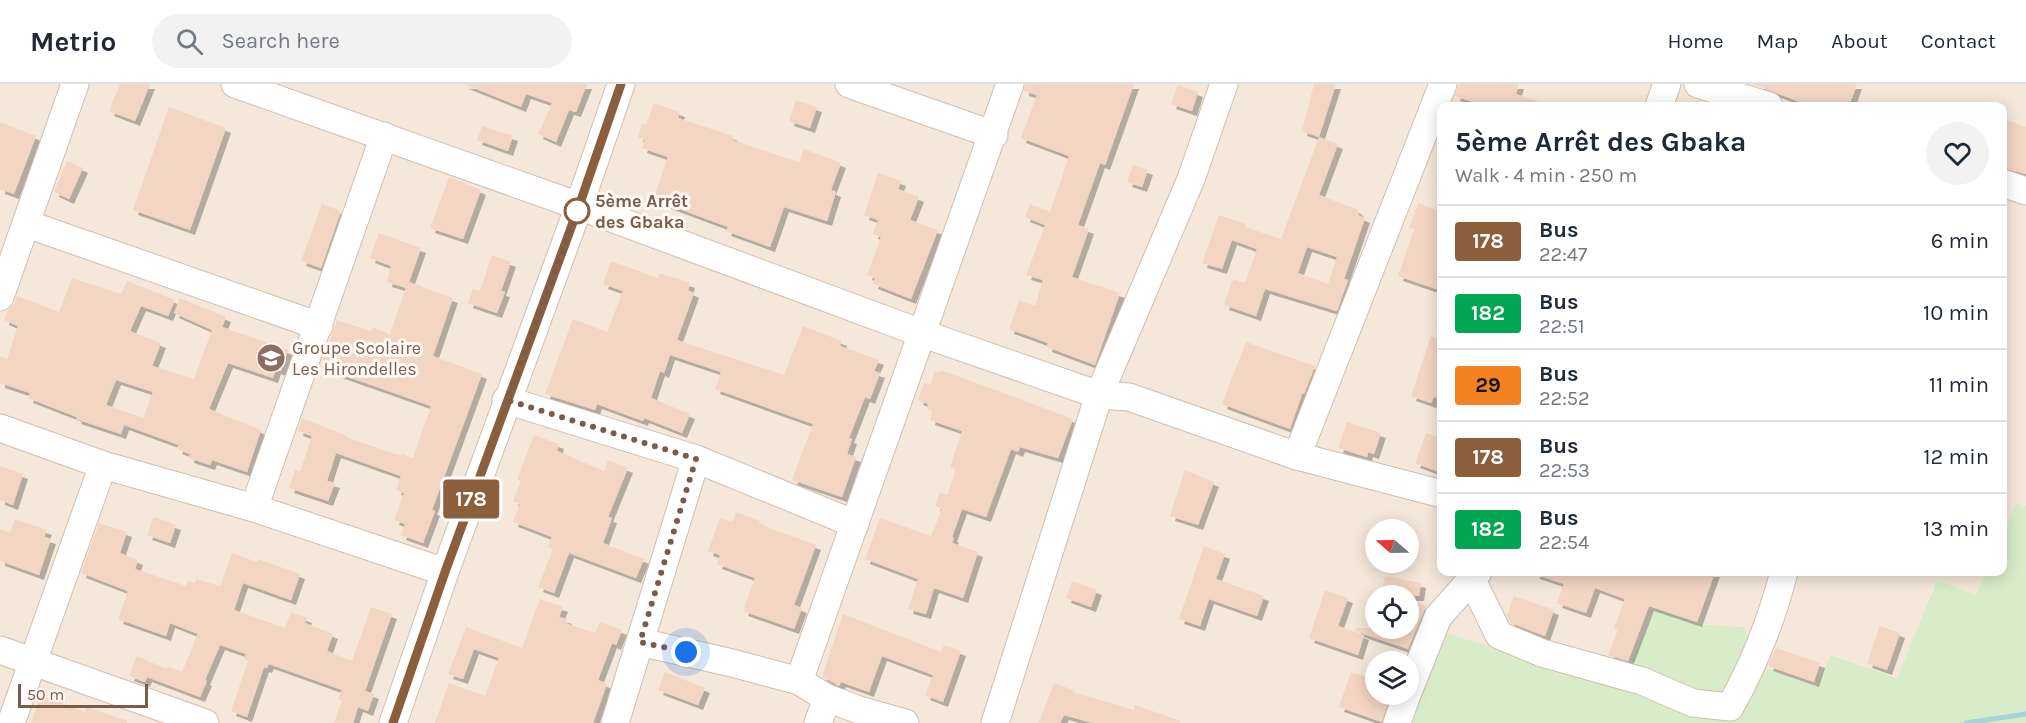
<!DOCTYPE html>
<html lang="en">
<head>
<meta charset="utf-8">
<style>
	body { margin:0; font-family:Karla,sans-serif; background:#f2f2f3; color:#1f2937; height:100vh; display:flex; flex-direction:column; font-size:22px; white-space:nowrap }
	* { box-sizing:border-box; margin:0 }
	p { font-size:20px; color:#747a83 }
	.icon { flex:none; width:33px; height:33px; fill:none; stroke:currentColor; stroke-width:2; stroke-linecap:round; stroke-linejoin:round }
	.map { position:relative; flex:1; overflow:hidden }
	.details { position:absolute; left:1437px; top:18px; width:570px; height:474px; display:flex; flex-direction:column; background:#fff; border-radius:12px; box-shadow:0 3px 15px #0003 }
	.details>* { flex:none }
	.badge { padding:0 12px; border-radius:4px; font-size:21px; line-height:39px }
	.needle { width:39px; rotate:290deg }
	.tools { position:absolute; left:1365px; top:435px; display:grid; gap:12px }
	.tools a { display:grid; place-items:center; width:54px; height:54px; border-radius:50%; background:#fff; box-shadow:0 3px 15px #0003; font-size:30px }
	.scale { position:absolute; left:18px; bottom:15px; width:130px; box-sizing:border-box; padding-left:6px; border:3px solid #7a5c4d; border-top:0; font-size:16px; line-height:21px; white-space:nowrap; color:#7a5c4d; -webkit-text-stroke:4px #fffaf3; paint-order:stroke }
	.you { position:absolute; width:30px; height:30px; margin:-15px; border:4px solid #fff; border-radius:50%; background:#1a73e8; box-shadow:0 0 0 9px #1a73e833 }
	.map>.badge { position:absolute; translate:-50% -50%; box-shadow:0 0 0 3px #fff }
	.round { display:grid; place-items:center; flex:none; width:63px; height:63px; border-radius:32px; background:#f2f2f3 }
	.head { display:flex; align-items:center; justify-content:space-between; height:102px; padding:0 18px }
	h1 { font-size:28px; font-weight:700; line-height:45px }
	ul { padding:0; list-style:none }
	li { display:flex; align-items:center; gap:18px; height:72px; padding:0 18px; border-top:2px solid #e0e1e3 }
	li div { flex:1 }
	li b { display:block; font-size:22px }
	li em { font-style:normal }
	li .badge { min-width:66px; font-weight:700; text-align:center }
	header { display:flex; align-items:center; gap:36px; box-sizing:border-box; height:84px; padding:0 30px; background:#fff; border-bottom:2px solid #e0e1e3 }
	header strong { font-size:28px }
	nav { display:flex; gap:33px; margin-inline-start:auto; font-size:21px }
	.search { width:420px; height:54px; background:#f2f2f3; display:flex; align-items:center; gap:15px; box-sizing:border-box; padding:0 21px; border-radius:33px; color:#747a83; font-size:22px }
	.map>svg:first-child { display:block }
	.residential { fill:#f5e8da; fill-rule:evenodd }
	.green { fill:#d8ecc9 }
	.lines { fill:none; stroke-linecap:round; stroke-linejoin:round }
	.stream { stroke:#a5d3da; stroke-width:5 }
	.building { fill:#f3d5c3; fill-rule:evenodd; filter:url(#shadow) }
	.minor-casing { stroke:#d1beb0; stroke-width:29 }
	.minor { stroke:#fff; stroke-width:27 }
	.line-casing { stroke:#fff; stroke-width:14 }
	.line { stroke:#8b5e3c; stroke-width:9 }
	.walk { stroke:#7a5c4d; stroke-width:6; stroke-dasharray:0 10.8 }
	.stop-dot { fill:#fff; stroke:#8b5e3c; stroke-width:3 }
	.labels { text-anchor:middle; stroke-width:6; stroke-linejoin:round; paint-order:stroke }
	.stop-label { font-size:18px; font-weight:bold; fill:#7a5c4d; stroke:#fffaf3; text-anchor:start }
	.education-label { font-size:18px; fill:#785e54; stroke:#fffaf3; text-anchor:start }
</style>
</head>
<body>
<header>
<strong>Metrio</strong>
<div class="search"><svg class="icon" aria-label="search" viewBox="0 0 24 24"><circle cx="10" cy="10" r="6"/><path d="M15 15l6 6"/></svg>Search here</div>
<nav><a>Home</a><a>Map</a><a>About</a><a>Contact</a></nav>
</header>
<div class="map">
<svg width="2026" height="639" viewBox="0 0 2026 639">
	<defs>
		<filter id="shadow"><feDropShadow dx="5" dy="5" stdDeviation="0" flood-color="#0004"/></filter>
	</defs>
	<rect width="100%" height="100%" fill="#fdf6ec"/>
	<path class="residential" d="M0 0H2026V422L2016 419 2003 450 2002 22H1442V488H1986L1976 511 1936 497 1898 594 1831 571 1817 602 1763 583 1744 543 1699 540 1657 525 1619 603 1402 639H0ZM1376 446H1408V478H1376ZM1376 512H1408V544H1376ZM1376 578H1408V610H1376Z"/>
	<polygon class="green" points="2016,419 2026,422 2026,639 1402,639 1436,546 1619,602 1656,525 1699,540 1744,543 1763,583 1816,602 1831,571 1897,594 1937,496 1976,511 1986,488 2002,488 2003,450"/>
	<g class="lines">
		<polyline class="stream" points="1966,639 2026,630"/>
	</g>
	<g class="building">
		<polygon points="120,0 150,0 135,37 109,27"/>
		<polygon points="464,0 587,0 576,28 569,26 556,58 538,50 552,19 526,10 521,23"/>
		<polygon points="1025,0 1134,0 1105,81 1100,79 1078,141 1089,145 1072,193 1120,209 1095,281 1047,263 1048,259 1009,245 1019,216 1035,222 1043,196 1026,191 1045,141 1025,133 1030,120 1050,128 1069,72 1021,54 1037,11 1024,7"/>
		<path d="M1314 0H1336L1319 53 1338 60 1319 111 1356 125 1359 128 1358 131 1365 134 1344 195 1348 196 1337 227 1265 205 1256 232 1224 221 1233 195 1245 199 1257 165 1232 156 1222 185 1202 179 1219 131 1246 140 1245 143 1281 155 1319 53 1302 47ZM1307 163 1337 173 1328 200 1298 189Z"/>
		<polygon points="1459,0 1519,0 1516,10 1546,20 1545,22 1485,22 1455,12"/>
		<polygon points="1753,0 1857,0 1849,22 1810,22"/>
		<polygon points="1178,1 1198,8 1192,27 1171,20"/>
		<polygon points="796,16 817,23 810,44 789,37"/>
		<polygon points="654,19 680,28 678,34 733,52 732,56 799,78 804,65 841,79 831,106 836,108 827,137 784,123 770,163 726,147 728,143 653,115 668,73 642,64 645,55 638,53 642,40 646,41"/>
		<polygon points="169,23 226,44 190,146 133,126"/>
		<polygon points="2002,34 2026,43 2026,90 2002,84"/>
		<polygon points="0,38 36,52 14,110 0,105"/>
		<polygon points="482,42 513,52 508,67 477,56"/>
		<polygon points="67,77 83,84 69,115 54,108"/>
		<polygon points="1133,81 1148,86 1142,103 1127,98"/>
		<polygon points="878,89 901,97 898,105 919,113 910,136 938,146 911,215 873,200 875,194 867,191 881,153 873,150 878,136 864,131"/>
		<polygon points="449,93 481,106 463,155 430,144"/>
		<polygon points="1418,119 1442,128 1442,207 1398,192 1414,145 1409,144"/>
		<polygon points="322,120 341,127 321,184 301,177"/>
		<polygon points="379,149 421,164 409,198 453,214 433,272 482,290 432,426 435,427 423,459 401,451 405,440 394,436 404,409 396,406 401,392 336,369 327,397 335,399 328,417 289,404 295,386 300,388 312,352 298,347 302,334 347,352 346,353 401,372 401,370 413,374 431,322 320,283 337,236 371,247 372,243 390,250 406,204 387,198 391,182 370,174"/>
		<polygon points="492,171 511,178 501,207 505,208 497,229 468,219 473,205 480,207"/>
		<polygon points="611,177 658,194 660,189 690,199 688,206 694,209 677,256 784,291 803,242 842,257 840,262 879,276 874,287 880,289 870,315 865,313 849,354 852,355 847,370 856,373 842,413 792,396 813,340 715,305 721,288 670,271 664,289 660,287 651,314 690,330 682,349 644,334 643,337 597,320 595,326 545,310 573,235 607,248 623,207 603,200"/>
		<path d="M72 194 121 210 127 197 175 216 168 232 141 222 130 247 161 259 152 282 194 295 212 246 174 229 180 214 226 233 222 243 288 266 281 287 276 285 273 294 228 279 209 325 261 346 247 388 212 376 210 381 189 374 190 370 177 365 179 361 124 341 121 350 76 335 77 333 28 314 30 309 0 299V272L7 275 18 242 4 236 8 226 15 219 17 212 59 228ZM116 296 153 308 143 334 106 321Z"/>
		<polygon points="1431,252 1442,256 1442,315 1434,313 1431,319 1411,312"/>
		<polygon points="1246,258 1315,282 1304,310 1302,310 1290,345 1222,320"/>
		<polygon points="941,286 1073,335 1058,374 1020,363 1018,368 1011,365 986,433 962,425 952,453 954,454 952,459 978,468 963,514 934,504 926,530 908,525 918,495 865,475 880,434 931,452 942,425 935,422 940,408 947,411 956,386 950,383 962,347 930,336 932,327 927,325 928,320 918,316 924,299 930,301 935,287 940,288"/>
		<polygon points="1347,338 1381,349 1374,370 1368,368 1367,373 1338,364"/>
		<polygon points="1426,349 1442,354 1442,389 1415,379"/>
		<polygon points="534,351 559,360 557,367 604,387 608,376 628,384 608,433 612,434 603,459 644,475 636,494 569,469 554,509 538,503 553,465 548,463 552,453 513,438 520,420 513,417 521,397 517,396"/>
		<polygon points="0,382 23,390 13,421 0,416"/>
		<polygon points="1185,386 1214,398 1198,441 1170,432"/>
		<polygon points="736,428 760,437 759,440 816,461 794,521 802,524 794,545 743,527 755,494 717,480 720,471 708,467 720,434 732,438"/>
		<polygon points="154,433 176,441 170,459 147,451"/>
		<polygon points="15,435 47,446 44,453 51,455 39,491 0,477 0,445 10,449"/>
		<polygon points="99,439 127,448 120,469 138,476 135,485 186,502 188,497 195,499 196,495 220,502 232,469 257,478 258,475 300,490 291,516 243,499 234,526 285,544 291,528 307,534 305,539 333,550 327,567 352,577 371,523 392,530 365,607 374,610 368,627 358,623 353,639 334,639 342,616 338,615 342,606 269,580 267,584 264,583 247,633 231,627 248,577 244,575 246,570 220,561 205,596 207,597 200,613 147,593 145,598 129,592 137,572 167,585 168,582 182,588 198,550 170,539 166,552 118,535 128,507 81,489"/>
		<polygon points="1204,462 1225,470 1216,495 1264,512 1257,532 1209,515 1200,542 1179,535"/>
		<polygon points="1535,488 1715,488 1697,538 1649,522 1628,577 1608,571 1618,546 1614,544 1625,515 1595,504 1586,529 1557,519 1564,500 1535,490"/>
		<polygon points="1385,492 1421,499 1419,512 1381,512"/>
		<polygon points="1072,497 1097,506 1091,523 1066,514"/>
		<polygon points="1325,506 1348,514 1338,542 1364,551 1358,571 1309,554"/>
		<polygon points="1514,512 1554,526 1545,552 1511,539 1507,532"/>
		<polygon points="540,515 563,523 559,533 567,535 565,539 595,549 600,538 622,546 616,561 612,559 598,596 607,600 593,639 435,639 449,599 485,612 499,574 474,565 463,595 448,590 466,543 522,564"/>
		<polygon points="1408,516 1426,522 1408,565 1355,547 1356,544 1408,544"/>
		<polygon points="843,530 941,568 944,561 961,567 943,618 925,611 933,591 882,572 869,608 841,598 839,602 822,592"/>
		<polygon points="1880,542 1900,549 1887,586 1867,579"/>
		<polygon points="1776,564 1820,579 1814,598 1768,582"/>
		<polygon points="665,588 705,604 698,621 658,606"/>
		<polygon points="1351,588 1376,596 1376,610 1390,610 1382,638 1339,623"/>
		<polygon points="1054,599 1073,606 1073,608 1134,626 1135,621 1181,637 1180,639 1092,639 1064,631 1060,639 1039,639"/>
		<polygon points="41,611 85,628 87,623 127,637 127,639 31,639"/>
	</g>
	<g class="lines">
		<g class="minor-casing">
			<g id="minor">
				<polyline points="235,0 579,122 921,249 1099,311 1129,313 1297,372 1442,410"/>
				<polyline points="849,0 994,51"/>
				<polyline points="1698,0 1769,22"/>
				<polyline points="1659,22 1667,0"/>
				<polyline points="2002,99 2026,107"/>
				<polyline points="27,140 319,242"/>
				<polyline points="0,213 75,0"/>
				<polyline points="506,316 696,375 855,440"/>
				<polyline points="0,344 103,381 254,424 445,488"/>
				<polyline points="1297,372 1443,0"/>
				<polyline points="254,424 384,52"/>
				<path d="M1472 496 1499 551 1542 569 1642 597 1693 619 1730 623C1754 581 1772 534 1784 488"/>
				<polyline points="640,558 732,579 799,597 827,614 859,626 905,639"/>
				<polyline points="0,566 205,639"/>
				<polyline points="799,597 1010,0"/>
				<polyline points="1408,608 1438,533 1478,488"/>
				<polyline points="11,639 103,381"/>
				<polyline points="393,639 445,488 579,122 621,0"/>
				<polyline points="615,639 696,375"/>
				<polyline points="818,639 827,614"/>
				<polyline points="995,639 1099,311 1191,95 1224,0"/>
				<polyline points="1397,639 1407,610"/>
			</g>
		</g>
		<use href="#minor" class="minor"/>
	</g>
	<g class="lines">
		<g class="line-casing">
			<polyline id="line" points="393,639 445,488 579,122 621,0"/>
		</g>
		<use href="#line" class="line"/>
		<polyline class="walk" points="577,127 579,122 507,316 696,375 640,558 686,568"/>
	</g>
	<defs>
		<g id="school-disc" transform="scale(1.5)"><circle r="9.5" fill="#8d6e63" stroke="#fffaf3"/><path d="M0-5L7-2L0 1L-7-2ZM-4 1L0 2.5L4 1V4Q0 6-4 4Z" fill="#fff"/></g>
	</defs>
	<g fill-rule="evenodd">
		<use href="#school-disc" x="271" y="274"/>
	</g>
	<circle class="stop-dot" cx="577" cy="127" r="12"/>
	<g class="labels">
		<g class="stop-label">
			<text x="595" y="123">5ème Arrêt<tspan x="595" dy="21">des Gbaka</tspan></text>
		</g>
		<g class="education-label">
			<text x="292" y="270">Groupe Scolaire<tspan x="292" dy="21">Les Hirondelles</tspan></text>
		</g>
	</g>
</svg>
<div class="tools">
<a><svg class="needle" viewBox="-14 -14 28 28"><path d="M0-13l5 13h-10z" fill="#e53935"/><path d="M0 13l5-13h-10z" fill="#747a83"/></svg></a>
<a><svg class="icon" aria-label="locate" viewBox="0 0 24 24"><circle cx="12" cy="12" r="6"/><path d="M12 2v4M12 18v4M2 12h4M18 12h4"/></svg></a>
<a><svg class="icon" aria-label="layers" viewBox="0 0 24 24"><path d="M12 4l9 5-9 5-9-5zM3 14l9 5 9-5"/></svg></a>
</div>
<div class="scale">50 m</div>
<div class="you" style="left:686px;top:568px"></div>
<b class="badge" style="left:471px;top:415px;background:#8b5e3c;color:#fff">178</b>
<section class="details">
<div class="head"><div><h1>5ème Arrêt des Gbaka</h1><p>Walk · 4 min · 250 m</p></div><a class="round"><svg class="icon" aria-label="heart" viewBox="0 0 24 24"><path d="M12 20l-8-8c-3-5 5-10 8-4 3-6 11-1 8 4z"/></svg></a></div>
<ul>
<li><span class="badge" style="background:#8b5e3c;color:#fff">178</span><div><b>Bus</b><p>22:47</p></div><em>6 min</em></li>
<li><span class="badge" style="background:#00a651;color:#fff">182</span><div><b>Bus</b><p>22:51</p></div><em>10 min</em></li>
<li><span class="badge" style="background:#f58220;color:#111">29</span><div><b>Bus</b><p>22:52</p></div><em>11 min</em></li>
<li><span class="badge" style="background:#8b5e3c;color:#fff">178</span><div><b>Bus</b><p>22:53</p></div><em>12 min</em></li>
<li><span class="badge" style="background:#00a651;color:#fff">182</span><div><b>Bus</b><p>22:54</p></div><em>13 min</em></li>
</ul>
</section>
</div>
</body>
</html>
